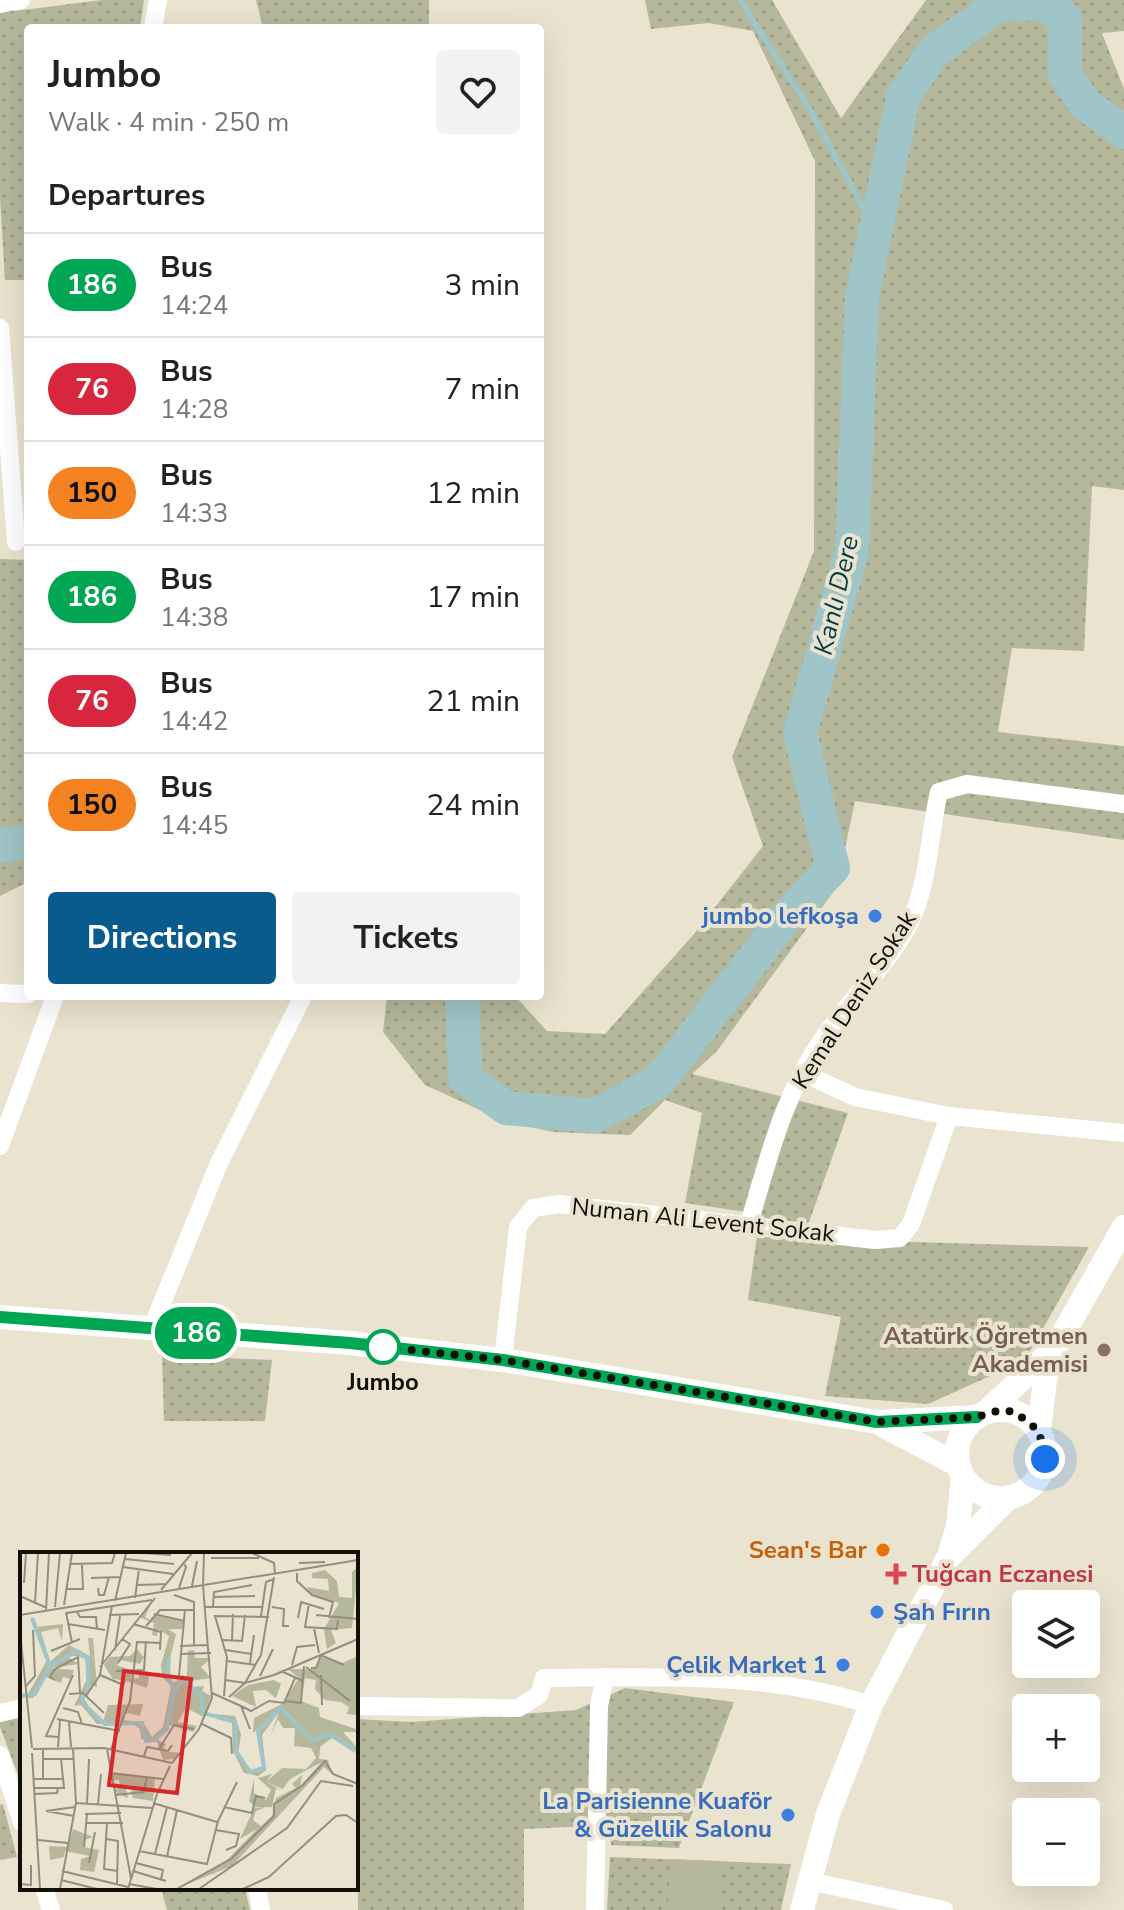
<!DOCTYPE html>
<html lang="en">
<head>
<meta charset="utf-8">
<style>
	body { margin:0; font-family:"Nunito Sans",sans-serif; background:#f2f2f2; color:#222; height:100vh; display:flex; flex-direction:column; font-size:30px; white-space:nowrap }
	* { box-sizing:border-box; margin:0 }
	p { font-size:26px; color:#767676 }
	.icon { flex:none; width:44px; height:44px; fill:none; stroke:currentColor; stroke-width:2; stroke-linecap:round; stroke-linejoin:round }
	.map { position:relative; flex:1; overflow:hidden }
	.sheet { position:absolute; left:24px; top:24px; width:520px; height:976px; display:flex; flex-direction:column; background:#fff; border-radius:8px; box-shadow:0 8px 32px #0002 }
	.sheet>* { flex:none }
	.badge { padding:0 16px; border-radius:26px; font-size:28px; line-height:52px }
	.tools { position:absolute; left:1012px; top:1590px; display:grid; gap:16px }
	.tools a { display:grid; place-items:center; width:88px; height:88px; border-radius:8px; background:#fff; box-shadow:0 8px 32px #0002; font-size:40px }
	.you { position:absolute; width:40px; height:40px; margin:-20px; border:6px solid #fff; border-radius:50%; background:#1a73e8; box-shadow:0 0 0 12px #1a73e833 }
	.map>.badge { position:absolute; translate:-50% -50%; box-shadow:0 0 0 4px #fff }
	h2 { padding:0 24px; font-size:30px; line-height:72px }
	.round { display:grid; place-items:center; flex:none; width:84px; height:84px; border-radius:8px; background:#f2f2f2 }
	.overview { display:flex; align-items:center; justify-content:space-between; height:136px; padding:0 24px }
	h1 { font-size:38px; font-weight:700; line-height:60px }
	.action { display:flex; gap:16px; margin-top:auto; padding:16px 24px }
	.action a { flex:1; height:92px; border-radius:8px; background:#095a8d; color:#fff; font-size:32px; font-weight:700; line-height:92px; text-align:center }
	.action a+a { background:#f2f2f2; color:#222 }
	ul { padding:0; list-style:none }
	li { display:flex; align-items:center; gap:24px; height:104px; padding:0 24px; border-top:2px solid #e0e0e0 }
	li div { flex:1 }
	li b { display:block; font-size:30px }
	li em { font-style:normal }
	li .badge { min-width:88px; font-weight:700; text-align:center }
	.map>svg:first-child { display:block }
	.grass { fill:url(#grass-dots) }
	.garden { fill:#b5b89b }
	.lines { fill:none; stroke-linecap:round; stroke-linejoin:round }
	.stream { stroke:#9fc5c9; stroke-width:6 }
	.river { stroke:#9fc5c9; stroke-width:34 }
	.street { stroke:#fff; stroke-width:18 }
	.secondary { stroke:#fff; stroke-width:24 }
	.line-casing { stroke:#fff; stroke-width:18 }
	.line { stroke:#00a651; stroke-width:12 }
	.walk { stroke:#121009; stroke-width:8; stroke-dasharray:0 14.4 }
	.shop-dot { fill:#3f7fe0; stroke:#e9e3cf; stroke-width:3 }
	.stop-dot { fill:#fff; stroke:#00a651; stroke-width:4 }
	.education-dot { fill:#8d6e63; stroke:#e9e3cf; stroke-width:3 }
	.food-dot { fill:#e8710a; stroke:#e9e3cf; stroke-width:3 }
	.health-dot { fill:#e0444e; stroke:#e9e3cf; stroke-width:3 }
	.labels { text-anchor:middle; stroke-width:8; stroke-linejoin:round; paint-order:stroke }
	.shop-label { font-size:24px; font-weight:bold; fill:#366cbe; stroke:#e9e3cf; text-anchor:end }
	.street-label { font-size:24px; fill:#121009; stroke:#e9e3cf }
	.education-label { font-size:24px; font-weight:bold; fill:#785e54; stroke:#e9e3cf; text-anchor:end }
	.stop-label { font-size:24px; font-weight:bold; fill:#121009; stroke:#e9e3cf }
	.food-label { font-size:24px; font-weight:bold; fill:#c56008; stroke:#e9e3cf; text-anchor:end }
	.health-label { font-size:24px; font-weight:bold; fill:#be3a42; stroke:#e9e3cf; text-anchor:start }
	.water-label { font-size:26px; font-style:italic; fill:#003e43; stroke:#e9e3cf }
	.inset-river { fill:none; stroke:#9fc5c9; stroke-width:4 }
	.inset-road { fill:none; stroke:#938f80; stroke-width:2 }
	.view { fill:#d62828; fill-opacity:0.15; stroke:#d62828; stroke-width:4 }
	.inset-edge { fill:none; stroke:#121009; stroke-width:4 }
</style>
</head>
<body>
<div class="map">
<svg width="1124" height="1910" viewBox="0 0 1124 1910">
	<defs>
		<pattern id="grass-dots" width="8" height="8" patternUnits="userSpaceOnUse" patternTransform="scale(2)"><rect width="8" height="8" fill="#b5b89b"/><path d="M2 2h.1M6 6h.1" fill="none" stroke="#9b9d84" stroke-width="1.8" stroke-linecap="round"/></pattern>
	</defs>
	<rect width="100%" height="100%" fill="#e9e3cf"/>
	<g class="grass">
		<polygon points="0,0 12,0 15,11 102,0 144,0 140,28 28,28 28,280 5,280 0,198"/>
		<polygon points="256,0 429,0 429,28 263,28"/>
		<polygon points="645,0 772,0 841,118 926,0 1124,0 1124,31 1102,33 1124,89 1124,490 1092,486 1084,651 1012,648 998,732 1124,746 1124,840 855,801 837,887 717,1051 692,1074 848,1113 803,1239 1089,1247 1031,1350 990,1376 928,1404 825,1396 841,1317 748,1300 760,1214 685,1203 702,1113 665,1100 630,1135 553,1132 504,1121 425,1085 383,1032 387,996 515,996 547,1031 605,1034 694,934 763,846 732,757 814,551 815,161 753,31 709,23 651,29"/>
		<polygon points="0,559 28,560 28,882 0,896"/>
		<polygon points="162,1355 272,1360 265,1421 164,1421"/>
		<polygon points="625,1688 734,1702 679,1848 611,1845 611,1825 524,1829 524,1910 358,1910 356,1719 411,1722 576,1710"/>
		<polygon points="0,1705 22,1706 22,1785 0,1727"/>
		<polygon points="3,1804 17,1857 0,1860 0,1805"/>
		<polygon points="610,1857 791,1864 781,1910 607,1910"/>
		<polygon points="161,1888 245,1888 250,1910 167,1910"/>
	</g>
	<polygon class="garden" points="670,1859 719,1861 717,1910 668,1910"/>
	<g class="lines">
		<polyline class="stream" points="740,0 810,110 876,231"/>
		<g class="river">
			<polyline points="0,846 28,841"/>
			<polyline points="462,996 465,1078 506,1108 595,1116 659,1081 786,917 833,868 800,733 852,551 862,296 904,94 935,51 998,5 1042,3 1065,18 1064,73 1085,104 1124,132"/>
		</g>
		<g class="street">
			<polyline points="0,4 21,0"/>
			<polyline points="153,28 158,0"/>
			<polyline points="0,328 16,542"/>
			<polyline points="0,993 28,994"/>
			<polyline points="805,1074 855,1097 949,1116 1124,1133"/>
			<polyline points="0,1146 55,996"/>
			<path d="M749 1224C769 1156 784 1092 826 1034 853 996 889 964 910 922 929 883 929 834 939 792L967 784 1124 804"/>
			<polyline points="151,1330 219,1163 303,996"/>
			<polyline points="503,1360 518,1227 533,1208 559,1204 875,1240 900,1238 911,1224 949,1116"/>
			<path d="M356 1706 518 1708 539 1695 544 1678C654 1677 765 1671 871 1705"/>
			<polyline points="0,1713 22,1708"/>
			<polyline points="0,1755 22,1822"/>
			<polyline points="809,1881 944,1910"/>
			<polyline points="44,1888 51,1910"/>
			<polyline points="257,1888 261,1910"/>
			<polyline points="595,1910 599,1706 605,1677"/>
		</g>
		<g class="secondary">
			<polyline points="0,1317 350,1343 503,1360 877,1422 977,1417"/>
			<circle cx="1001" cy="1454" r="44"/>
			<polyline points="985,1413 1052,1351"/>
			<polyline points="882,1425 958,1465"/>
			<polyline points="1039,1431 1045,1380 1054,1350 1124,1227"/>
			<polyline points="951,1555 1009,1497"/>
			<polyline points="802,1910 828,1814 871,1705 949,1556 958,1526 963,1477"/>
		</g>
	</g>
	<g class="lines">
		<g class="line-casing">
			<polyline id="line" points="0,1317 350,1343 503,1360 877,1422 977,1417"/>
		</g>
		<use href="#line" class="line"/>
		<polyline class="walk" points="383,1347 503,1360 877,1422 977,1417 1000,1410 1015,1412 1039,1431 1045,1459"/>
	</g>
	<g class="shop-dot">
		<circle cx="875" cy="916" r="8"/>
		<circle cx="877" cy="1612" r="8"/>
		<circle cx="843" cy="1665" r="8"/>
		<circle cx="788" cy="1815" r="8"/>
	</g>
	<circle class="stop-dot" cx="383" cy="1347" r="16"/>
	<circle class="education-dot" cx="1104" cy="1350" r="8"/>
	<circle class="food-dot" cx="883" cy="1550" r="8"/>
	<path class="health-dot" d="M892 1562h8v8h8v8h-8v8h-8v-8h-8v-8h8z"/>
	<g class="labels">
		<g class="shop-label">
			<text x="859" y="924">jumbo lefkoşa</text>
			<text x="893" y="1620" text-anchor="start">Şah Fırın</text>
			<text x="827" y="1673">Çelik Market 1</text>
			<text x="772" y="1809">La Parisienne Kuaför<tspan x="772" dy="28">&amp; Güzellik Salonu</tspan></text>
		</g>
		<g class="street-label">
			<text transform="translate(854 1000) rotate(-57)" y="8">Kemal Deniz Sokak</text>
			<text transform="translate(703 1220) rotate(6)" y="8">Numan Ali Levent Sokak</text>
		</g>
		<g class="education-label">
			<text x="1088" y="1344">Atatürk Öğretmen<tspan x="1088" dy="28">Akademisi</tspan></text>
		</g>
		<g class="stop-label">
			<text x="383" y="1390">Jumbo</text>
		</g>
		<g class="food-label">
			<text x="867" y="1558">Sean's Bar</text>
		</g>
		<g class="health-label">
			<text x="912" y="1582">Tuğcan Eczanesi</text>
		</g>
		<g class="water-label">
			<text transform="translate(836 595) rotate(-77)" y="9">Kanlı Dere</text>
		</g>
	</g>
	<g transform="translate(20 1552)">
		<rect width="338" height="338" fill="#e9e3cf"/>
		<path d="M338 15 332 76 311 78 316 91 307 97 304 77 319 51 289 42 287 35 309 39 308 27 292 26V21L305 18 317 29 319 45 332 46V20ZM131 52 125 65 130 68 134 63 163 70 162 77H148L156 82 148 115 153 131 167 123 168 99 174 98 175 106H191L181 115 191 126 170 129 173 135 184 134 182 139 191 144 184 165 166 156 158 170 177 174 173 180 149 173 138 188 146 192 143 199 160 201 155 207 143 208 137 190 121 187 120 177 111 171 77 172 61 153 54 154 67 127 65 107 58 104H46L59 112 30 116 54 118 51 127 43 125 41 131 26 125 13 146H6L27 108 10 66 16 75 43 72 42 89 38 76 21 80 30 110 49 93 70 104 68 86H73L77 135 72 133 62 147 83 170 88 153 123 152 120 164 106 161 103 168 123 170 132 185 143 175 151 134 142 125 141 113 149 84 138 77 137 84 132 83 134 71 119 65ZM117 97 124 105 120 112 100 108 97 113 112 119 111 127 119 126V119L130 120 127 136 107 129 102 135V128L93 127 84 113 90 105 110 104ZM301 104 320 112 338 104V180H323L338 197 315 183 292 188 262 155 233 181 234 166 262 152 279 126 268 117H296ZM285 126 296 128 295 137 305 148 321 150 329 155 327 162 337 163 336 177 300 165 299 156 281 149ZM254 128 261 132 256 146 246 138 233 139 236 155 212 144 228 133ZM259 160 266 161 292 190 301 189 299 207 308 208 312 222 304 215 212 314 155 337 208 307 237 277 220 287 234 256 246 255 236 259 233 268 241 274 252 264 256 246 276 236 272 232 282 223 280 234 302 210 270 227 263 237 246 230 262 216 286 217 296 206 291 196 274 194 275 176H263L258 167 250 186ZM90 221 135 226 133 249 113 246 110 233H105L108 246 98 242 94 237 100 236 99 228H92ZM53 277 73 285 65 288 63 295 79 298 74 320 60 318 61 307 70 304 45 299 44 305 30 308 29 294 48 295Z" fill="#b5b89b" fill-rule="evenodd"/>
		<path d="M262 155 292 188 315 183 338 203 312 186 301 194 292 190 259 160 242 183 246 218 238 224 224 221 213 199 212 171 193 162 215 164 221 183 218 201 228 216 239 220 243 215 237 179ZM252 222 246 230 263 239 256 236 252 255H235L229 249 234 227V241L246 248 251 238 238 226Z" fill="#b3b799"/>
		<path class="inset-river" d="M12 66 30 114M149 106 148 123 154 139M0 144 15 142 30 114 57 99 68 106V138L62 147 67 155 85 172 122 171 126 189 135 188 147 177 153 143 163 126 181 144 183 161 215 170 216 199 230 220 244 216 238 179 261 156 293 189 309 182 338 199"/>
		<path class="inset-road" d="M123 1 151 3M232 1 254 11 255 21M191 6H239M105 7 154 12M279 11 305 10M50 12 92 11 95 1M103 15 153 22M277 21V29L292 43 313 50 309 66M71 26 101 25M4 31 6 1M117 33 147 32M172 34 177 9M183 34 184 1M78 36 79 43H84L89 25M159 36 166 15 163 10M47 37H63L62 13M141 38 172 1M154 43 174 50V93M0 44 27 56M193 45 235 44M115 46 119 17M95 49 106 1M15 50 18 1M289 52 285 75 317 77 318 68M44 53 52 1M193 54 194 40 232 33M35 55 40 1M185 55H242M252 55 264 57 263 74H269M26 58 29 1M46 60 52 91M57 60 60 65H76L77 77M47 61 132 48M134 62 164 69M0 63 338 8M89 63 119 62M296 63 338 67M241 64 246 30 254 27M278 66 281 50 304 57M48 72 85 78M113 72 141 80 140 98M126 74 140 58H175M294 76 299 101M0 80 12 196M203 88 222 89 225 63M212 88 213 62M160 94 188 93M95 98 100 64M206 98 231 102M31 99 60 87M160 102 191 101M207 109 236 113M98 111 110 92 102 87M230 111 234 83M272 113 277 95 295 93M80 115 135 46M286 115 330 149M291 116H296L301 103 324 113M96 119 124 118 126 89M261 119 283 129M80 123 92 54M80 123 101 132 100 151M301 123 302 153M159 124 165 57M240 124 253 97M35 128 30 125 35 117 58 105 60 141M205 128 225 131 254 123 338 87M6 134 15 124 13 78M192 141 221 154 230 177M49 142 63 141 84 161M66 144 80 123M204 144 207 105 195 64 249 65M209 145 225 131 241 103 254 25M266 149 281 151 284 114M221 154 231 159 249 149 264 151 275 126M43 156 58 160 62 172M37 167 100 179M49 170 51 195M182 172 211 186 212 202M39 185 26 184 53 123M38 195 40 168M13 197 84 196 152 211M23 197V227M87 197 111 326M91 197 110 149 117 90 141 91M139 197 154 173 174 177M12 201 20 337M124 204 127 195 148 199 152 193M22 207H53M152 211 179 177 192 146 183 34M90 221 143 227M14 227H43M14 236H44L41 207M14 242 37 241 38 236M95 243 124 240 127 224M56 251 132 256M133 251 197 270M67 252 69 207M78 252 81 222M204 255 232 261 236 244 245 246M26 259 55 255M26 259 54 264M65 262 101 261M67 271H103M87 271 84 317 98 319M196 278 219 282 216 294 206 298M87 287 98 289 97 333M18 288 48 291M64 295 67 262M119 299 187 312 198 269 217 230M135 302 147 255M147 305 157 258M69 311 75 280M116 311 143 318 141 327M42 319 108 335M113 319 146 329M41 328 77 337M0 332 11 333V313M109 332 137 337M40 337 56 251 53 196M108 337 137 242 150 214M157 337 211 307 254 264V252L283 233 305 209 313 222 338 232M179 337 267 276 301 229 333 234M223 337 249 325 316 264 326 263 338 271"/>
		<path class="view" d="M104 119 171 127 157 241 89 233Z"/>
		<rect width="338" height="338" class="inset-edge"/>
	</g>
</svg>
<div class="tools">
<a><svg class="icon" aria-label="layers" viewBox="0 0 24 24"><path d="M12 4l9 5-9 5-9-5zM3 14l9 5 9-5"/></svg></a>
<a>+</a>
<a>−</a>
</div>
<div class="you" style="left:1045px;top:1459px"></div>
<b class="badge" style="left:196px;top:1333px;background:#00a651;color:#fff">186</b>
<section class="sheet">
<div class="overview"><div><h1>Jumbo</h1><p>Walk · 4 min · 250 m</p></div><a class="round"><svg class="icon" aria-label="heart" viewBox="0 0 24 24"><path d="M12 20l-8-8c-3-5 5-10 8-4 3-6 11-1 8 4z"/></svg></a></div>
<h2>Departures</h2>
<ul>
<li><span class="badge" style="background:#00a651;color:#fff">186</span><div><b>Bus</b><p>14:24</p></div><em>3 min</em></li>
<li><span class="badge" style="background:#d7263d;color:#fff">76</span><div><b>Bus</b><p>14:28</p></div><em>7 min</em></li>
<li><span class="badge" style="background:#f58220;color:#111">150</span><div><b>Bus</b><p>14:33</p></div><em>12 min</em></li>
<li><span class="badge" style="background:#00a651;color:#fff">186</span><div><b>Bus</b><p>14:38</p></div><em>17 min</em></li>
<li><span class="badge" style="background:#d7263d;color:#fff">76</span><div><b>Bus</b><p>14:42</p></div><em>21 min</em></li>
<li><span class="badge" style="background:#f58220;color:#111">150</span><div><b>Bus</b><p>14:45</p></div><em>24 min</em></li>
</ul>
<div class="action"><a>Directions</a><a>Tickets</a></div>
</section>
</div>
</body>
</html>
